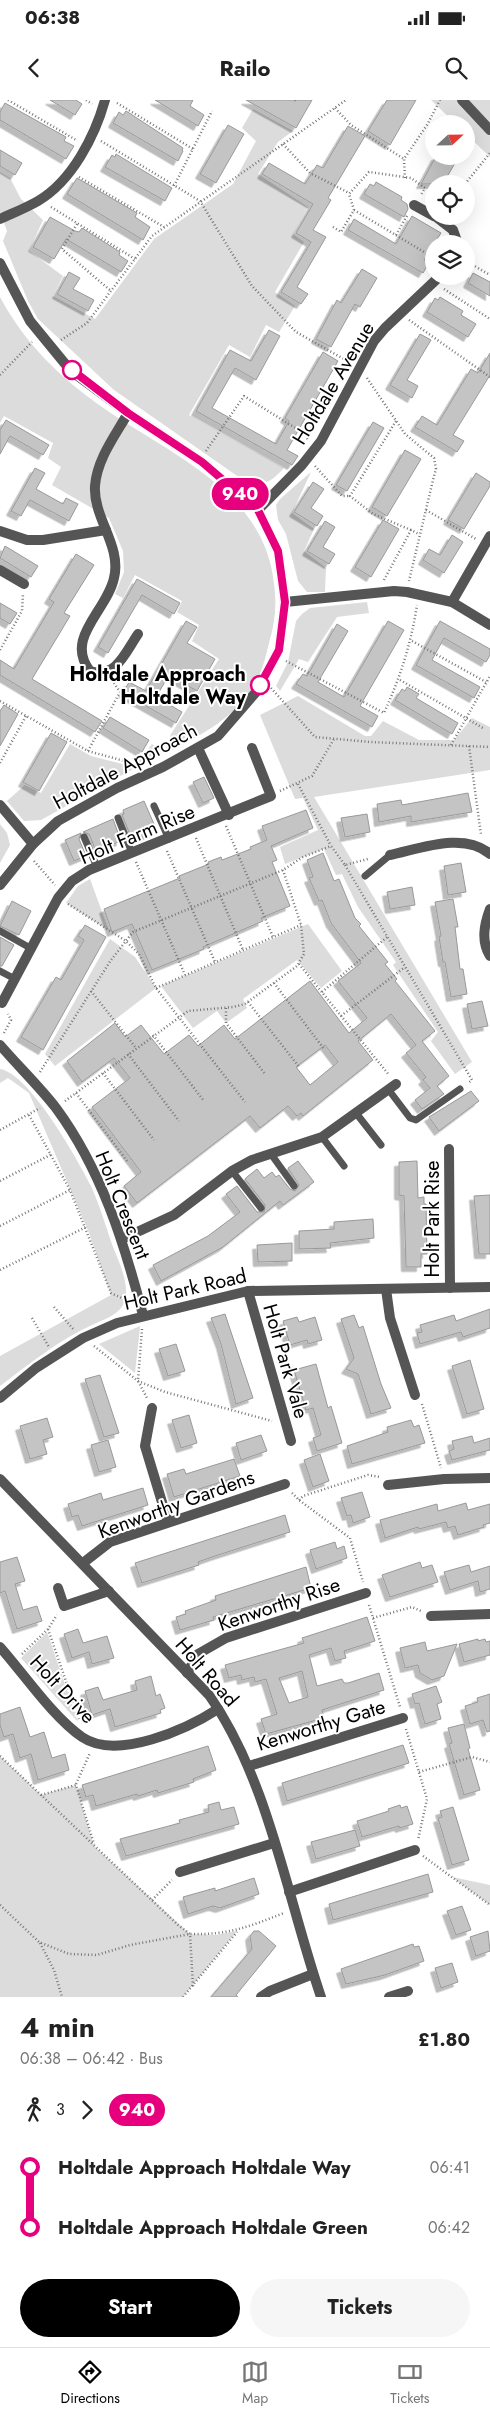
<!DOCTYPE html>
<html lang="en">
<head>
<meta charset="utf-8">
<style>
	body { margin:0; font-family:Jost,sans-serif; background:#f6f6f6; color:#222; height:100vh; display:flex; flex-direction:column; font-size:19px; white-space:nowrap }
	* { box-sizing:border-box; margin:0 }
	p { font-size:16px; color:#767676 }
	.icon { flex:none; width:28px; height:28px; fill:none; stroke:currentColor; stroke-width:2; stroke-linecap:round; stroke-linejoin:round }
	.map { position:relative; height:1897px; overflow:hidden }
	.side { display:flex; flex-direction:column; background:#fff; flex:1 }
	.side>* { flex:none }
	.badge { padding:0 10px; border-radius:16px; font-size:18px; line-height:32px }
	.needle { width:32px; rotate:68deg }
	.buttons { position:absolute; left:425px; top:15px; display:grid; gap:10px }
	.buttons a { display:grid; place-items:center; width:50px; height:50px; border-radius:50%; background:#fff; box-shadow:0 5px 20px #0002; font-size:25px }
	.map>.badge { position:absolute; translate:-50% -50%; box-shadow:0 0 0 2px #fff }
	.legs { display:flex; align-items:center; gap:8px; height:55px; padding:0 20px; font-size:16px }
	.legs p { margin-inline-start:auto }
	.headline { display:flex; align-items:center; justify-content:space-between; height:85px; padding:0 20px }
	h1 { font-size:28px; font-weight:700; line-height:38px }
	.button { display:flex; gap:10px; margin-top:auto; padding:10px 20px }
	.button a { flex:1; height:58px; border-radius:30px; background:#000; color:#fff; font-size:20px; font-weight:700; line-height:58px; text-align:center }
	.button a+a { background:#f6f6f6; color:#222 }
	ul { padding:0 20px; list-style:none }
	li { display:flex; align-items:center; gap:18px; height:60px; font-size:19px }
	li i { display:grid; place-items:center; width:8px; height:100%; margin:0 6px; background:currentColor }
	li i::after { content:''; width:12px; height:12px; margin:-6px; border:4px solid; border-radius:50%; background:#fff }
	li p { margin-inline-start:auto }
	li:first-child i { background:linear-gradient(#0000 50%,currentColor 0) }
	li:last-child i { background:linear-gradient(currentColor 50%,#0000 0) }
	.status { display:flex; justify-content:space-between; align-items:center; height:35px; padding:0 25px; background:#fff; direction:ltr }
	.status svg { height:14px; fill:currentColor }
	header { display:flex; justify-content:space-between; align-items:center; height:65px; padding:0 20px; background:#fff; font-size:22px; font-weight:700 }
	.dock { display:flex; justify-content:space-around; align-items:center; height:70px; border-top:1px solid #e0e0e0; background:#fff; font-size:14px; color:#767676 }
	.dock a { display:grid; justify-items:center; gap:2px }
	.dock .current { color:#000 }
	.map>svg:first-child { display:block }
	.green { fill:#dcdcdc }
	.building { fill:#c4c4c4; stroke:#999; fill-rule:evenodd; filter:url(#shadow) }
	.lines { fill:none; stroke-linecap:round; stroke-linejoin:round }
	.path { stroke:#777; stroke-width:2.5; stroke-dasharray:1 2.5; stroke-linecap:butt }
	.service { stroke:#555; stroke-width:7 }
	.minor { stroke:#555; stroke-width:10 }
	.line-1-casing { stroke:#fff; stroke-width:11 }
	.line-1 { stroke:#e6007e; stroke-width:8 }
	.stop-1-dot { fill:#fff; stroke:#e6007e; stroke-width:2.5 }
	.labels { text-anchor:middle; stroke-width:4; stroke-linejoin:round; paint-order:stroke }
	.street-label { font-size:20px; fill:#000; stroke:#fff }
	.stop-label { font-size:20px; font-weight:bold; fill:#000; stroke:#fff; text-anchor:end }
</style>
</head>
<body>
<div class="status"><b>06:38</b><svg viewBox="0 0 49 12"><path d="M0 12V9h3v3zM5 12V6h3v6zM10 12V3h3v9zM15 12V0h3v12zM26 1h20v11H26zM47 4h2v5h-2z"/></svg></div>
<header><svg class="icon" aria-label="back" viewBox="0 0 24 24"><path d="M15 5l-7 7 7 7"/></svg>Railo<svg class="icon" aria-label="search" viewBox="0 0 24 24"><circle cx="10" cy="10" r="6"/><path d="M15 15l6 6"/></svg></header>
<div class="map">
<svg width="490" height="1897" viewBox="0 0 490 1897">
	<defs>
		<filter id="shadow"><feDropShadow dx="-4.5" dy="4.5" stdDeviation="0" flood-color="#0004"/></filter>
	</defs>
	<rect width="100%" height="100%" fill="#fff"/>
	<g class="green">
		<polygon points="431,0 490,0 490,57 466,34 466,24 456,24"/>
		<path d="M253 9 293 31 278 42 258 74 308 107 293 134 304 142 275 192 295 206 279 232 266 225 250 257 229 245 189 315 284 368C269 384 264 386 243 380L114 290 38 219 28 201 3 141 7 131 0 112V72L10 78 21 99 43 120 29 151 63 176 53 196 95 219 154 139 233 84 256 41 242 28Z"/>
		<path d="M0 197C24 242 59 277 102 307 169 354 265 391 274 484 277 505 275 523 269 543 266 556 262 571 256 583 238 616 200 636 168 652L166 647 171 634 219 559 192 541 199 525 177 512 182 501 135 475 123 498 115 494 124 472 123 451 109 418 52 385 61 367 48 358 53 343 4 316 0 323Z"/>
		<polygon points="311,372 292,413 314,429 304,451 326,468 325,492 307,492 298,481 286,434 278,420 276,405 280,399"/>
		<polygon points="367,502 369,513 337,517 308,562 299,559 280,591 276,586 288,562 296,521 302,514 310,508"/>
		<polygon points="298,596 365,636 371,636 383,621 419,640 454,640 472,618 490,627 490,670 314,697 472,962 455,974 431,941 438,932 393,865 396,862 358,807 342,774 336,775 324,749 285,764 280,747 318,730 303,698 295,699 260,615"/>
		<polygon points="70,644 91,656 134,667 152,644 162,653 41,720 24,721 7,701 25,685 41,693"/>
		<polygon points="0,724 7,733 10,745 0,763"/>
		<polygon points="90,779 109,831 66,803 78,786"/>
		<polygon points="308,824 342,871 321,888 297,860 243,899 247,908 226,923 217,911 193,928 161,886"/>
		<polygon points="110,839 135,857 156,888 55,966 45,954"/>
		<path d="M0 969C29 973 78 1060 91 1086 100 1106 106 1127 113 1147 119 1162 132 1189 123 1205 117 1216 102 1220 92 1225 59 1240 29 1264 0 1286V1256L111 1195 89 1133 29 993 8 978 0 983Z"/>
		<polygon points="140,1226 140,1227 135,1273 99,1244"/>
		<polygon points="47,1532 78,1622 21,1558"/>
		<polygon points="0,1656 41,1695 76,1685 94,1746 190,1834 215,1835 237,1831 183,1897 0,1897"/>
		<polygon points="452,1777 490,1785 490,1805"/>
	</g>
	<g class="building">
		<polygon points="50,0 76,0 82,4 75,15"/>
		<polygon points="155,0 193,0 190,6 204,15 198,26"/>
		<polygon points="246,0 312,0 296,28"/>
		<polygon points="387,0 416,0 390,45 368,31"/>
		<polygon points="5,3 66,37 64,41 74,46 66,59 0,20 0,12"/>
		<polygon points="126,11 183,48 182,50 183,51 178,61 113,23 119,12 123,15"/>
		<polygon points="228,25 244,34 216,83 200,74"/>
		<polygon points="348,26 365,36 328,98 331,100 313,130 326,137 297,187 308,194 301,204 281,192 311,142 296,133 313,104 262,74 269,63 305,84 317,65 323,68"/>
		<polygon points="0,50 22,63 15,75 0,66"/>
		<polygon points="116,54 172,88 165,101 105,67 112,55 115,57"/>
		<polygon points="436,56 459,56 443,84 421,84"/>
		<polygon points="77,78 137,113 135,117 150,127 143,140 67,94"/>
		<polygon points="376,82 402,97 401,100 407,104 408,109 404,117 364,94 370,84 374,86"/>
		<polygon points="412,116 441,133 424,160 429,163 423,173 348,130 354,119 396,144"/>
		<polygon points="50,117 75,131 79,132 82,128 120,152 119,155 128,161 121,172 66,139 54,159 33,147"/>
		<polygon points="362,169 377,178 360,207 355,204 331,247 316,239 337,200 341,203"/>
		<polygon points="69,172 80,178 73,189 94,200 88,211 57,194"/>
		<polygon points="473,173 490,182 490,196 468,183"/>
		<polygon points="440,197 463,211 461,215 476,224 468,237 427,212 435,198 438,200"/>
		<polygon points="269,230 280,236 256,280 235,268 212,308 276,344 289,321 285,318 323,252 338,261 287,350 298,356 292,365 196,311 230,250 251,261"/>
		<polygon points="420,234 431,240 407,280 418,286 412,298 390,285"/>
		<polygon points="490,253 490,275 453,335 464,341 457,352 415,327 422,316 437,325 471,269 478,273"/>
		<polygon points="6,320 49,345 43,355 10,336 0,354 0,330"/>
		<polygon points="373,322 384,328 347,391 336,385"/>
		<polygon points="405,350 421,359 387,416 372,407"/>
		<polygon points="35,368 45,373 36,389 63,404 66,398 78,404 69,421 30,400 21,416 11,411"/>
		<polygon points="476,373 490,382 490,386 464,429 448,420"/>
		<polygon points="313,382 324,389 311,408 323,416 317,426 294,412"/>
		<polygon points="383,420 399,429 371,477 355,467"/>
		<polygon points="325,421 335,427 323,447 335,454 329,464 307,451"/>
		<polygon points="452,435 463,442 444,473 423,460 429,449 440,455"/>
		<polygon points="5,446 38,466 31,477 0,458"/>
		<polygon points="76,454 94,465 64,513 70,516 32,579 102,621 95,632 0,575 0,560 14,569 54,502 49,499"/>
		<polygon points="137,479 180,503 174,514 142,495 108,553 98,547"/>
		<polygon points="0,503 17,513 10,524 0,518"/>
		<polygon points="186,521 197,527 187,543 215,559 197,591 169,575 156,597 182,612 176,623 123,593 129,582 146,591"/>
		<polygon points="388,521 404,530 360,606 378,616 372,627 296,584 303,574 307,576 337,524 348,531 318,582 344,597"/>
		<polygon points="440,521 490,549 490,555 486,562 444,538 432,560 480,587 474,598 416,565"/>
		<polygon points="407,587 419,594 416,598 458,623 452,634 395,600 402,589 405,591"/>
		<polygon points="4,605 18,614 0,646 0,611"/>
		<polygon points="110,617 149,640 142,652 103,628"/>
		<polygon points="51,633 67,642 39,691 23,682"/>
		<polygon points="204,677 214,698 203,703 193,682"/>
		<polygon points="468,693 472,712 411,722 411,716 379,722 377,704 401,700 402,705"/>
		<polygon points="144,701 157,731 135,740 134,736 131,737 122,715 124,714 123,710"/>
		<polygon points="306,710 313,728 271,746 277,760 272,762 290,806 261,818 263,821 203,847 204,849 152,870 132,824 112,832 104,809 180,778 179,776 209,764 208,762 221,757 222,760 251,749 250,747 267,740 262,726"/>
		<polygon points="367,714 370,732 345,737 341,718"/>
		<polygon points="113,719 121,741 96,751 89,734 83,732"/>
		<polygon points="81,733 79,739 86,756 74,761 65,740"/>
		<path d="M323 753 334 781 339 779 355 818 361 824 359 826 388 862 385 864 397 879 395 881 435 931 422 941 449 976 437 986 444 994 422 1009 415 1000 430 988 423 980 426 977 406 953 416 945 391 914 358 941 373 960 303 1016 301 1013 297 1016 288 1006 260 1028 250 1016 137 1103 124 1086 141 1072 92 1007 130 978 114 958 82 982 67 961 115 923 125 937 141 925 164 954 189 935 198 946 224 925 235 939 310 881 349 933 367 918 338 881 361 863 331 823 322 800 319 801 309 778 313 777 307 760ZM325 945 338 962 310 985 296 967Z"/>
		<polygon points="461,763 466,792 448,795 444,766"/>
		<polygon points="412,787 415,805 390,809 387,792"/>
		<polygon points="453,799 458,827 455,827 460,869 463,869 467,894 451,897 445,862 443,862 439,837 441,836 435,802"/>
		<polygon points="12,801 31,811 19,835 0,826"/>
		<polygon points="85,825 106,837 43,950 21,937 56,877 61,880 84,840 78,836"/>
		<polygon points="0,837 14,845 2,866 0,866"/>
		<polygon points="482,901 488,926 472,929 467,904"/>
		<polygon points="471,991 479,1001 439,1031 429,1017"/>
		<polygon points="298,1061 314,1082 283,1105 280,1101 223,1147 161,1181 153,1165 208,1136 240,1112 226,1094 237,1086 257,1112 264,1112 265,1105 245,1079 247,1077 257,1069 264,1078 272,1072 276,1077 279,1075 290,1089 295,1091 299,1085 288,1068"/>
		<polygon points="417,1061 418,1098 424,1097 424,1104 426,1104 427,1154 421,1154 421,1167 406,1167 404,1096 399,1095 399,1062"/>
		<polygon points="490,1095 490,1154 479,1154 474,1096"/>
		<polygon points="373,1119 374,1138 330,1143 331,1148 299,1149 299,1131 334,1129 334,1122"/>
		<polygon points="292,1143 292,1161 258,1162 257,1145"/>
		<polygon points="490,1209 490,1228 463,1237 461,1232 420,1244 417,1233 422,1232 420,1225 454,1215 456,1221"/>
		<polygon points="225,1214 253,1298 236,1304 221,1244 211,1218"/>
		<polygon points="354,1215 359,1228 363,1226 381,1284 391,1308 371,1314 358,1274 346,1269 354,1258 341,1219"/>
		<polygon points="297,1217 299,1222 315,1217 322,1240 308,1244 307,1240 290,1245 283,1221"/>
		<polygon points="176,1244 185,1271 168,1276 159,1249"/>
		<polygon points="470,1260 484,1309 467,1314 452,1266"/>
		<polygon points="316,1264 328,1308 331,1306 342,1343 317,1351 313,1338 321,1335 313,1308 306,1310 294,1270"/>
		<polygon points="100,1275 119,1333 104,1337 85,1279"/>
		<polygon points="189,1315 197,1343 181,1348 172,1320"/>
		<polygon points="47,1318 53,1337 43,1340 47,1354 30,1359 20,1326"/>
		<polygon points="411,1320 414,1327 419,1325 425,1343 352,1364 347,1346 388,1332 387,1327"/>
		<polygon points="261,1335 267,1351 241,1360 236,1343"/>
		<polygon points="472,1336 474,1343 490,1338 490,1350 452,1360 449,1351 454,1349 452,1341"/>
		<polygon points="108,1340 116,1367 99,1372 91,1345"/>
		<polygon points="320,1354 329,1381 313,1387 304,1360"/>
		<polygon points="234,1359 240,1376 174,1397 167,1374 184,1369 186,1374"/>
		<polygon points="143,1388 148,1405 82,1426 78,1415 72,1417 68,1404 101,1393 103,1400"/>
		<polygon points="362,1392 370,1417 353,1423 351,1415 347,1416 341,1398"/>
		<polygon points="466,1403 468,1410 490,1404 490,1423 483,1425 484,1427 458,1435 455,1426 448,1428 446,1422 419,1429 418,1427 385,1438 380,1420 437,1404 438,1411"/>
		<polygon points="285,1415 290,1432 215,1456 198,1462 199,1465 142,1483 135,1463"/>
		<polygon points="335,1442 337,1449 344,1446 347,1458 316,1469 310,1450"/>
		<polygon points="17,1457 25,1481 15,1484 23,1510 37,1506 42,1521 17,1529 5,1491 0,1493 0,1462"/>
		<polygon points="420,1462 422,1468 432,1465 438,1482 390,1497 382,1475"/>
		<polygon points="469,1465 471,1472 490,1466 490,1489 480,1492 478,1481 450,1490 444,1472"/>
		<polygon points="306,1467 311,1488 213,1517 214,1520 180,1530 176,1517 186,1514 185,1511 216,1500 215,1496"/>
		<path d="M367 1517 375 1541 344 1551 346 1558 335 1561 331 1548 309 1555 317 1586 342 1579 344 1583H348L379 1573 384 1590 322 1610 324 1618 266 1634 261 1619 277 1614 266 1579 255 1582 254 1577 242 1580 241 1575 229 1578 225 1565 304 1543 302 1538ZM302 1571 308 1597 289 1603 279 1578Z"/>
		<polygon points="78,1529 83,1543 107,1536 114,1558 92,1564 89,1552 72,1558 64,1534"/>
		<polygon points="478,1539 478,1541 485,1539 486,1542 490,1541 490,1555 464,1562 459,1544"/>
		<polygon points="425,1542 427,1551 457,1544 444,1576 432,1580 420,1573 418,1565 405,1568 400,1548"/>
		<polygon points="151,1576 156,1596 160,1594 165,1608 160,1610 161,1613 115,1627 110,1609 92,1615 85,1591 98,1587 103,1600 137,1590 135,1581"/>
		<polygon points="436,1586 442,1602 437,1604 441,1619 425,1624 419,1603 415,1604 412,1594"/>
		<polygon points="490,1594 490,1631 487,1632 483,1620 470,1624 465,1606 478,1602 477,1598"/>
		<polygon points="20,1607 30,1637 44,1632 52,1658 65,1654 69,1670 38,1680 31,1654 20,1658 13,1634 4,1637 0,1625 0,1614"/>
		<polygon points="464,1624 470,1648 468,1649 480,1690 464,1695 449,1644 452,1643 448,1628"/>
		<polygon points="403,1645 409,1663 287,1701 282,1683"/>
		<polygon points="208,1646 216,1670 193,1679 194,1682 158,1693 157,1690 138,1696 137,1694 96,1706 93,1695 86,1697 82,1685"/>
		<polygon points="219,1702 221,1710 234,1707 239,1724 126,1756 120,1739 180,1723 179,1720 209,1712 208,1705"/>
		<polygon points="400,1705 401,1708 407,1706 413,1724 400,1728 399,1726 362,1737 357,1721 389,1711 388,1709"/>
		<polygon points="453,1707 469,1760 452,1765 438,1718 442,1717 440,1711"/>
		<polygon points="355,1730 360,1746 316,1759 311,1742"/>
		<polygon points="428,1774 433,1792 333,1820 329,1804"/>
		<polygon points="254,1778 259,1794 220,1808 213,1806 188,1814 183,1797 215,1788 215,1791"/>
		<polygon points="462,1806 471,1830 456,1835 447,1811"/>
		<polygon points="254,1831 259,1831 276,1846 236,1895 238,1897 211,1897 252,1849 250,1836"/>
		<polygon points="488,1831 490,1851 476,1856 470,1837"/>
		<polygon points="413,1844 414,1847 419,1846 424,1861 385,1875 346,1884 341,1869"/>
		<polygon points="452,1863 458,1882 441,1888 435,1868"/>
	</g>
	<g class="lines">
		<g class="path">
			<polyline points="8,0 76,40"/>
			<polyline points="86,0 92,4"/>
			<polyline points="295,0 297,2"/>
			<polyline points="117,3 193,49"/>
			<polyline points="335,8 351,25 404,59"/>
			<polyline points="101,41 200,101 252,186 296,232 351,263"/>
			<polyline points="283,44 310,73 349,93"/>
			<polyline points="79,77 164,127"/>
			<polyline points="405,78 404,59 427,25 440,0"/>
			<polyline points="465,84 490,53"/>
			<polyline points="174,86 212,11"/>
			<polyline points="51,107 135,159"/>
			<polyline points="354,110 434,158"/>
			<polyline points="77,124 62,149 111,191"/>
			<polyline points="333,127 341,132 354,110 349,94 369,72 411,78 425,88 421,95"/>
			<polyline points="396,135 408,114"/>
			<polyline points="466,161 490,175"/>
			<polyline points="444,189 490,219"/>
			<polyline points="409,220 490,277"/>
			<polyline points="61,240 87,223 152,136 346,0"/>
			<polyline points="0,275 32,242"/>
			<polyline points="367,278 405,334 434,358 436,369 433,380 409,481"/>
			<polyline points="396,321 350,396 373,414 411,430"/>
			<polyline points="206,351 244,296 305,334 308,340"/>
			<polyline points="315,366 342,396 350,396"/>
			<polyline points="426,410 476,439"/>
			<polyline points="384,480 411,430 419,434"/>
			<polyline points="412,541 486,582"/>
			<polyline points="0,550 22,511 23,494"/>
			<path d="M286 561 384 613C400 578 411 544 417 505"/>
			<polyline points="400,580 483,628"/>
			<polyline points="271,588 315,637 370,642 490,647"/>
			<polyline points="0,601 88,651 139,665"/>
			<polyline points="451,645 490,576"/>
			<polyline points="469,646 481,735"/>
			<polyline points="88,651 120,592 112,580"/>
			<polyline points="0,663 26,616"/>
			<polyline points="298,684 331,746"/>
			<polyline points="280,691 312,676 334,639"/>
			<polyline points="226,726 273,837"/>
			<polyline points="196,738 243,850"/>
			<polyline points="167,751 215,862"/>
			<polyline points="34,761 55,785"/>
			<polyline points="136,762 185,875"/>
			<polyline points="345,765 472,980 468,983"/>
			<polyline points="68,804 126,841 139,854 156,888 245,1002"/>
			<polyline points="299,864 389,975"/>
			<polyline points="274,883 324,949"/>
			<polyline points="156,888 301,825"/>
			<polyline points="91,891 136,948"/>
			<polyline points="322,892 387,837"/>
			<polyline points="248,902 300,968"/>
			<polyline points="226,908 226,923 265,974"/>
			<polyline points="341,916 405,867"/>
			<polyline points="4,933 11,920 8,914"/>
			<polyline points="153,935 204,1001"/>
			<polyline points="128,954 179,1021"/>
			<polyline points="40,972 111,860 133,832 283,770 303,757 331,746 345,765 368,759"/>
			<polyline points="103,973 154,1040"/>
			<polyline points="76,993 127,1061"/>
			<polyline points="65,1001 188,911 233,907 245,904 297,866 304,854 301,825 283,770"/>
			<polyline points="29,1015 70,1090 111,1193 126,1200"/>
			<polyline points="0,1030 40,1008"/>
			<polyline points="0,1081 52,1054"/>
			<polyline points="0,1126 70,1090"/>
			<polyline points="0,1170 86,1127"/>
			<polyline points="54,1207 74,1230"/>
			<polyline points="32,1218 49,1247"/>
			<polyline points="142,1229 138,1281 147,1298"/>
			<polyline points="94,1246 138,1281 165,1292 272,1321"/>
			<polyline points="422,1304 441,1368"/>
			<polyline points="292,1393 299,1400 350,1438 363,1482"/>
			<polyline points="299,1400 303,1396 368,1375 380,1377"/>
			<polyline points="369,1505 400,1607"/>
			<polyline points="373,1518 412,1507 421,1511"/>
			<polyline points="48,1529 79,1619"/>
			<polyline points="22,1554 48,1529 57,1515"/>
			<polyline points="406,1629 427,1699 418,1740"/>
			<polyline points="0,1656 178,1825 190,1834 130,1845 97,1855 69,1854 39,1842 0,1805"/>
			<polyline points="419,1672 472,1657 490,1662"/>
			<polyline points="76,1684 90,1653"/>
			<polyline points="41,1695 76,1685 94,1744"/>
			<polyline points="423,1756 490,1805"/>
			<polyline points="152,1800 172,1780"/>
			<polyline points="40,1843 54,1870 62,1897"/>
			<path d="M193 1886 190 1834C229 1835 248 1827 284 1813"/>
			<polyline points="183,1897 237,1832"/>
		</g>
		<g class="service">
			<polyline points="154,706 169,739"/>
			<polyline points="118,718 132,753"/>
			<polyline points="84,737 97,767"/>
			<polyline points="365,776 390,755"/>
			<polyline points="0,831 32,849"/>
			<polyline points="0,871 15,879"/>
			<polyline points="388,989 410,1018 416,1020 460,989"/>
			<polyline points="356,1013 381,1045"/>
			<polyline points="322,1037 344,1066"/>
			<polyline points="271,1054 294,1086"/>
			<polyline points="232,1071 261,1108"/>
		</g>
		<g class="minor">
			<polyline points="462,0 490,30"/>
			<polyline points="414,105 434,116"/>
			<polyline points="435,116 453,130 458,144"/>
			<path d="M0 119C13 113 26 108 38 101 72 81 95 36 105 0"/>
			<polyline points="0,163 30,221 71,271 128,313 202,362 258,410 278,451 285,502 279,550 257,591 218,636 163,667 117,688 58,721 33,744 0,785"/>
			<path d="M128 313C115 336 97 359 95 386 93 418 122 446 114 478 107 511 64 538 90 571 116 579 125 553 138 534"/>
			<polyline points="258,410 302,365 321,341 374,241 385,228 440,176"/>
			<polyline points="0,431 27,440 43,440 106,430"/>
			<polyline points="0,470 24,484"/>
			<polyline points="285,502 394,491 407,492 452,502 490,525"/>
			<polyline points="452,502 490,436"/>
			<polyline points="198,648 229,715"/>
			<polyline points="0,705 33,744"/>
			<path d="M390 755C419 749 464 731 490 754"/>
			<path d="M490 809C484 825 481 841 490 856"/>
			<polyline points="2,903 58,798 72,781 89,770 271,696 252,648"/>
			<path d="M0 945C18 966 39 986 56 1008 101 1069 124 1142 143 1215"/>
			<polyline points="449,1049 450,1188"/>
			<polyline points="122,1139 174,1115 232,1071 252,1060 322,1037 396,984"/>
			<polyline points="386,1189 390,1218 415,1295"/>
			<polyline points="248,1191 291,1341"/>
			<polyline points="0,1298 36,1268 83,1238 117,1223 248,1191 490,1187"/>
			<polyline points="152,1308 145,1346 168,1422"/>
			<path d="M0 1379 209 1595C269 1681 287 1798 321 1897"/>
			<polyline points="388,1385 444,1379 490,1378"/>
			<polyline points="83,1463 110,1442 285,1384"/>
			<polyline points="58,1488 64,1506 109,1491"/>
			<polyline points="431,1516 490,1514"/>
			<path d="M0 1547C24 1574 53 1617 82 1637 117 1661 187 1629 218 1609"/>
			<polyline points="187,1573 198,1554 226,1538 366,1493"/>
			<polyline points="249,1666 403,1618"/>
			<polyline points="180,1772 274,1743"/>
			<polyline points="289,1792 415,1750"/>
			<polyline points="261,1897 270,1891 313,1874"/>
			<polyline points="389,1897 408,1891"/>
		</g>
	</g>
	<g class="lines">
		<g class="line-1-casing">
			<polyline id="line-1" points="72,270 128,313 202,362 258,410 278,451 285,502 279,550 260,585"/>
		</g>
		<use href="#line-1" class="line-1"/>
	</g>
	<g class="stop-1-dot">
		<circle cx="72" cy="270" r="9"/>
		<circle cx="260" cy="585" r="9"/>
	</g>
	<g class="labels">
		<g class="street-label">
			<text transform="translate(333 283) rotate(-59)" y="7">Holtdale Avenue</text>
			<text transform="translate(125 666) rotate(-28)" y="7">Holtdale Approach</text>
			<text transform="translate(137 734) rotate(-23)" y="7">Holt Farm Rise</text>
			<text transform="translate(123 1105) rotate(68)" y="7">Holt Crescent</text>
			<text transform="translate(432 1119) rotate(-90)" y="7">Holt Park Rise</text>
			<text transform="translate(185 1189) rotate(-13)" y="7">Holt Park Road</text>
			<text transform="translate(286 1261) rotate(74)" y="7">Holt Park Vale</text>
			<text transform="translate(176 1404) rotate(-20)" y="7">Kenworthy Gardens</text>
			<text transform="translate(279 1504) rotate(-19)" y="7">Kenworthy Rise</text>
			<text transform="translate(207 1572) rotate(49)" y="7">Holt Road</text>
			<text transform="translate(63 1589) rotate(47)" y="7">Holt Drive</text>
			<text transform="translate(321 1625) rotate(-17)" y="7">Kenworthy Gate</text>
		</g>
		<g class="stop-label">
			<text x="246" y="581">Holtdale Approach<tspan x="246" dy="23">Holtdale Way</tspan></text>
		</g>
	</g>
</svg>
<div class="buttons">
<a><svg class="needle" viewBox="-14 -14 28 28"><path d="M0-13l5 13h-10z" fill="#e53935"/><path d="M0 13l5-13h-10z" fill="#767676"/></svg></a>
<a><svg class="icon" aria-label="locate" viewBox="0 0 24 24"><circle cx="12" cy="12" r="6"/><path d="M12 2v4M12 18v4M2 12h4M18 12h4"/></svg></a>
<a><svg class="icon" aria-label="layers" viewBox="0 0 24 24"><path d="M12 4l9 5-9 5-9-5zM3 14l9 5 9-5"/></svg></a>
</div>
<b class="badge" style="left:240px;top:394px;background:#e6007e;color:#fff">940</b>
</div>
<section class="side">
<div class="headline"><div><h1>4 min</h1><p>06:38 – 06:42 · Bus</p></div><b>£1.80</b></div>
<div class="legs"><svg class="icon" aria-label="walk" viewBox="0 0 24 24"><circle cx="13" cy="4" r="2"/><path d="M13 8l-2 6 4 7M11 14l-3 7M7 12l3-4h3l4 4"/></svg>3<svg class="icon" aria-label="forward" viewBox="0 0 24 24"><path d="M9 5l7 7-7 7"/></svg><b class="badge" style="background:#e6007e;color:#fff">940</b></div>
<ul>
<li><i style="color:#e6007e"></i><b>Holtdale Approach Holtdale Way</b><p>06:41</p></li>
<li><i style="color:#e6007e"></i><b>Holtdale Approach Holtdale Green</b><p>06:42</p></li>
</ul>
<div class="button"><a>Start</a><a>Tickets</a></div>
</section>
<nav class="dock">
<a class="current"><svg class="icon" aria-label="directions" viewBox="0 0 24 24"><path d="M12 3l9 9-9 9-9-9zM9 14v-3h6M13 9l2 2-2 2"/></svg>Directions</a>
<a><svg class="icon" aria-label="map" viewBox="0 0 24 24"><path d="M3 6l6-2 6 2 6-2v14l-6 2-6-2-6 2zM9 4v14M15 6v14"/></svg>Map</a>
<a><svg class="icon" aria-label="tickets" viewBox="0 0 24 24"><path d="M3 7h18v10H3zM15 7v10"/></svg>Tickets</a>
</nav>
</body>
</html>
